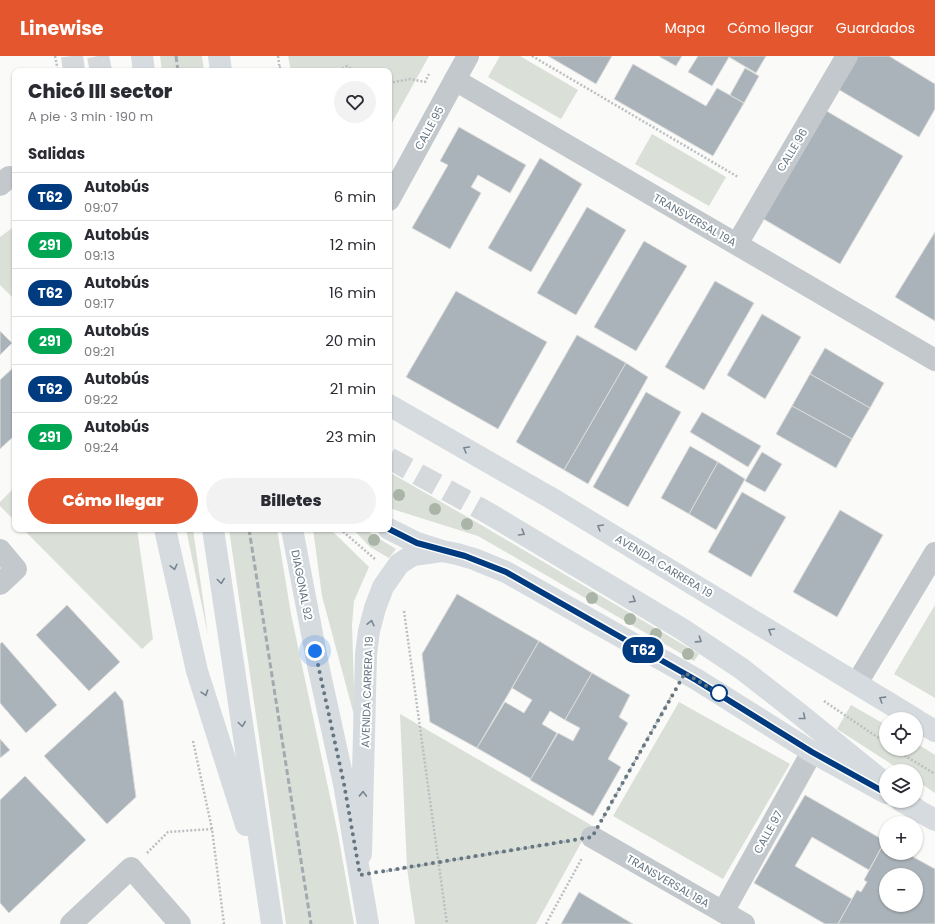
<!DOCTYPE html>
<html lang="es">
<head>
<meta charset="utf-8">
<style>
	body { margin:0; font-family:Poppins,sans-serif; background:#f2f2f3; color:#2b2b33; height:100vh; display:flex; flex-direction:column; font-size:15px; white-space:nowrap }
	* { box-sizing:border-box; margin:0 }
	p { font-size:13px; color:#7c7c81 }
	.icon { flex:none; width:22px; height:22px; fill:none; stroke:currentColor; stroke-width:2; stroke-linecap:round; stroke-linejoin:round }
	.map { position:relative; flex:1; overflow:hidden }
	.details { position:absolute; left:12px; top:12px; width:380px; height:464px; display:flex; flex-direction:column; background:#fff; border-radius:8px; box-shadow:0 1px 3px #0004 }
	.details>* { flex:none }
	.badge { padding:0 8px; border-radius:13px; font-size:14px; line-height:26px }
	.fabs { position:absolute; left:879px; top:656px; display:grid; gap:8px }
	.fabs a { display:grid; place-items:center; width:44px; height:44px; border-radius:50%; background:#fff; box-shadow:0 1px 3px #0004; font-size:20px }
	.you { position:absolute; width:20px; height:20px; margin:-10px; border:3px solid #fff; border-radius:50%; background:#1a73e8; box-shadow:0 0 0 6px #1a73e833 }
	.map>.badge { position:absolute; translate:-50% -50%; box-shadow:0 0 0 2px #fff }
	h2 { padding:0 16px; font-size:15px; line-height:36px }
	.round { display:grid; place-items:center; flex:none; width:42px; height:42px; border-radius:21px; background:#f2f2f3 }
	.summary { display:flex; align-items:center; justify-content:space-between; height:68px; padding:0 16px }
	h1 { font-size:19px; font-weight:800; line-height:30px }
	.action { display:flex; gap:8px; margin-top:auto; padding:8px 16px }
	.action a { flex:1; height:46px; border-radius:24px; background:#e4572e; color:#fff; font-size:16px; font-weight:800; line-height:46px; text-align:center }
	.action a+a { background:#f2f2f3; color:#2b2b33 }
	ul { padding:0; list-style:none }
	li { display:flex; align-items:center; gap:12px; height:48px; padding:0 16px; border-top:1px solid #e1e1e2 }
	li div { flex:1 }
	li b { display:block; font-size:15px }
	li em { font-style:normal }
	li .badge { min-width:44px; font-weight:700; text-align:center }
	header { display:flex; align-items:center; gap:24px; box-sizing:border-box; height:56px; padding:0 20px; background:#e4572e; color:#fff }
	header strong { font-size:19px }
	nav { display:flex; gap:22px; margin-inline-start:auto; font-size:14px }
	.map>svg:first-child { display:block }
	.green { fill:#dadfd7 }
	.building { fill:#aab3b9; stroke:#dcdcda; fill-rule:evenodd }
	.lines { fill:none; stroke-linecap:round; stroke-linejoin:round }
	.primary-tunnel { stroke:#d5d9db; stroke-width:22; stroke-dasharray:22 11; stroke-linecap:butt }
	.path { stroke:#bbbfc2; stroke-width:2.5; stroke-dasharray:2 2; stroke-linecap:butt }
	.minor { stroke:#c3c8cc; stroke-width:22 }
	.secondary { stroke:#d6dbdf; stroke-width:22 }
	.primary { stroke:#d6dbdf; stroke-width:22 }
	.rail { stroke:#a2aab0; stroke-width:3; stroke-dasharray:6 3; stroke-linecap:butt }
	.tree { fill:#aab4a7 }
	.oneway { stroke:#768591 }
	.line-casing { stroke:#fff; stroke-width:9 }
	.line { stroke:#003b80; stroke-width:6 }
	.walk { stroke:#657683; stroke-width:4; stroke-dasharray:0 7.2 }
	.stop-dot { fill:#fff; stroke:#003b80; stroke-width:2 }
	.labels { text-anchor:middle; stroke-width:4; stroke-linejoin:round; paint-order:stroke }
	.street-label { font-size:11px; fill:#657683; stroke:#fff }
</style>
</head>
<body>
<header>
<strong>Linewise</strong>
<nav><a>Mapa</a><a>Cómo llegar</a><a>Guardados</a></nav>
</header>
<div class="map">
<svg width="935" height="868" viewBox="0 0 935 868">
	<rect width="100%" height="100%" fill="#fafaf8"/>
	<g class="green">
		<polygon points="160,0 202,0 204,15 162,15"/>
		<polygon points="288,0 429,0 389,72 389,15 291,15"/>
		<polygon points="500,0 520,0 578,34 561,63 488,21"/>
		<polygon points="652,78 726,121 709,150 635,108"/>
		<polygon points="15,170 15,244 0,229 0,181"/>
		<polygon points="389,416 483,470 699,598 694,605 478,480 389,452"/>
		<polygon points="15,431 15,465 0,450 0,446"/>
		<polygon points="23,473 137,473 153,583 142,593"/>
		<polygon points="186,473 193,473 208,579"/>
		<polygon points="229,473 277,473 291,558 338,778 354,868 286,868"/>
		<polygon points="313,473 330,473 369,511 354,545 352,569 355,663 322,540"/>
		<polygon points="353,473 366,473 373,479 396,493 389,502 370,491"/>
		<polygon points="935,549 935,642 894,618"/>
		<polygon points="679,646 790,708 723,823 613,760"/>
		<polygon points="851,649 886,669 886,693 916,693 916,687 935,699 935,737 916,724 916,715 902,715 837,673"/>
		<polygon points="400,658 591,769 536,868 415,868 407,812"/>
	</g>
	<g class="building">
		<polygon points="548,0 612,0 596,28"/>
		<polygon points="660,0 682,0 676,10 660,1"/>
		<polygon points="698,0 766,0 756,17 729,1 712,30 688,16"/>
		<polygon points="848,0 889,0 935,28 935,53 919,81 831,29"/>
		<polygon points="633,8 706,50 717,32 744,47 713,100 614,43"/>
		<polygon points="745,12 759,20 744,47 730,39"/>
		<polygon points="818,50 903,100 840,208 755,158"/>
		<polygon points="459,71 526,109 510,137 478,119 471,131 481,137 450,193 412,172 448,109 440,105"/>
		<polygon points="540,102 582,128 531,216 488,192"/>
		<polygon points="587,151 626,174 576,259 537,237"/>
		<polygon points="935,176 935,265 895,241"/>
		<polygon points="644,185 687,210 636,295 594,271"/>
		<polygon points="715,225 754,247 704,334 665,311"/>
		<polygon points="456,235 547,286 498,373 406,321"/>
		<polygon points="762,258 801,281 765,343 727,319"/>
		<polygon points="0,275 12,287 0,299"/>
		<polygon points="577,279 626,307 564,414 516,386"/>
		<polygon points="825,292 884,327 870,352 810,318"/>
		<polygon points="626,307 648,321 588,428 564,414"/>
		<polygon points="15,310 15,379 0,393 0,324"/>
		<polygon points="810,318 870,352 852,383 792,350"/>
		<polygon points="646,336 681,356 628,451 593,431"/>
		<polygon points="792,350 852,383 836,412 776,378"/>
		<polygon points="702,356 761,390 748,411 690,376"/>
		<polygon points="690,390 718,406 689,458 661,442"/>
		<polygon points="762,396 782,408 765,436 745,425"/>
		<polygon points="718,406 745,423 716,474 689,458"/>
		<polygon points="742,436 786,461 751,521 708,496"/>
		<polygon points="840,454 883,479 837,561 793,536"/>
		<polygon points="457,538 539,585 477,692 430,666 422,598"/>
		<polygon points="67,549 120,606 89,635 36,579"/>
		<polygon points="539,585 592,617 565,664 550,655 542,668 557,677 531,723 477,692 505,646 524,657 532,644 512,632"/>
		<polygon points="2,586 57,649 26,677 0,647 0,588"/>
		<polygon points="592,617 630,639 619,661 628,667 608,703 621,711 593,760 530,724 558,677 573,685 580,672 565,664"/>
		<polygon points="115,635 123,645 136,741 107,768 44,700"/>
		<polygon points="0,683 10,694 0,702"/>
		<polygon points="25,720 86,784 9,857 0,847 0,744"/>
		<polygon points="805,739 885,785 869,814 812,781 795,810 852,843 838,868 825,868 754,827"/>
		<path d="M885 785 886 797H906L935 813V868H838L857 834 861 836 867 826 864 824ZM886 819H916V849H886Z"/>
		<polygon points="579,836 633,868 561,868"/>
	</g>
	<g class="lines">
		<g class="primary-tunnel">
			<polyline points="72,0 74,15"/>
			<polyline points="98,0 101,15"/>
			<polyline points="389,402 488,457"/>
		</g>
		<g class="path">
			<polyline points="55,0 58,15"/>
			<polyline points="278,0 280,15"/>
			<polyline points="532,0 738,121"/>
			<polyline points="279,11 287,15"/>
			<polyline points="339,15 347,10 354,15"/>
			<polyline points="389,27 410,23 425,26 429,18"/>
			<polyline points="340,473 375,503"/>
			<polyline points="404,555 447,868"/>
			<polyline points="824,645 886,687"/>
			<polyline points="193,685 212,773 224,868"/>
			<polyline points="894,693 935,718"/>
			<polyline points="603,762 673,637"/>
			<polyline points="147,797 168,776 212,773"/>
			<polyline points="382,816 570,785"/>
			<polyline points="546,868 582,802"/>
		</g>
		<g class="minor">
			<polyline points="455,24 935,304"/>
			<polyline points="0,129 9,121"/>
			<polyline points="389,144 468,0"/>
			<polyline points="737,188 847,0"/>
			<polyline points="0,494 16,513 0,528"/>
			<polyline points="857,627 935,497"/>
			<polyline points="592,781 744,868"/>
			<polyline points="723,856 812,696"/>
			<polyline points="71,868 131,812 180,868"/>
		</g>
		<g class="secondary">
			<polyline points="389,349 551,442 915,663"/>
			<polyline points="389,473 417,487 439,494"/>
			<polyline points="916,664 935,675"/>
			<polyline points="901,745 935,764"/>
			<polyline points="361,798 366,598 369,575 375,552 383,531 399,508 413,499 442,495 457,498 474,503 506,516 696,623 812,696 886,737"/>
		</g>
		<g class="primary">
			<polyline points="142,0 144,15"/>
			<polyline points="219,0 221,15"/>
			<polyline points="488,457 682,573 742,613 797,656 886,728"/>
			<polyline points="165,473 197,615 246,769"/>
			<polyline points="213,473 272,868"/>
			<polyline points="292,473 318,609 344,728 368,868"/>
			<polyline points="907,745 918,755"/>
		</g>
		<g class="rail">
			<polyline points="176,0 178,15"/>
			<polyline points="249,473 311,868"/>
		</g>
	</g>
	<g class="tree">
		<circle cx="399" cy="439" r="6"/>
		<circle cx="435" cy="453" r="6"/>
		<circle cx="467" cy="468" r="6"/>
		<circle cx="374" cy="484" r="6"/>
		<circle cx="592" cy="542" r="6"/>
		<circle cx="630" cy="563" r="6"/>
		<circle cx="656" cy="578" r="6"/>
		<circle cx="688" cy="598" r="6"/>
	</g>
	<defs><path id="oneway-chevron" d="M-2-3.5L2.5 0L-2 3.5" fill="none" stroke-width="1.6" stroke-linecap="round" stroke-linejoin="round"/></defs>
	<g class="oneway">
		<use href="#oneway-chevron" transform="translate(466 393) rotate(-150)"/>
		<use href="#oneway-chevron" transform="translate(600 471) rotate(-149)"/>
		<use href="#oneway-chevron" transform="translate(522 477) rotate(31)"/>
		<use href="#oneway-chevron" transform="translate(174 511) rotate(77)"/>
		<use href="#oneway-chevron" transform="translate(221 525) rotate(82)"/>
		<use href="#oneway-chevron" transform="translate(633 544) rotate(31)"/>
		<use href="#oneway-chevron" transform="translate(371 567) rotate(-77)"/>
		<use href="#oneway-chevron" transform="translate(771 575) rotate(-149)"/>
		<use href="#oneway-chevron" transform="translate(699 584) rotate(33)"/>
		<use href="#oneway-chevron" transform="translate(205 637) rotate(72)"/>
		<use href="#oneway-chevron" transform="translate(882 643) rotate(-148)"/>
		<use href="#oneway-chevron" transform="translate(803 661) rotate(39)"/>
		<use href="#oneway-chevron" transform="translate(242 668) rotate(82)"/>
		<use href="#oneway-chevron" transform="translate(363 738) rotate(-88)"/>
	</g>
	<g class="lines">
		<g class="line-casing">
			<polyline id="line" points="389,473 417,487 465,500 506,516 696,624 812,696 886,737"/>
		</g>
		<use href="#line" class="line"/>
		<polyline class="walk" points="315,595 344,728 360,819 592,781 685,617 723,640 719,637"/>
	</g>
	<circle class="stop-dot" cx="719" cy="637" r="8"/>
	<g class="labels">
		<g class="street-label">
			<text transform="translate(429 72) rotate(-61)" y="4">CALLE 95</text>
			<text transform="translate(792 94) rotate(-59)" y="4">CALLE 96</text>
			<text transform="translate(695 164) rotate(30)" y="4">TRANSVERSAL 19A</text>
			<text transform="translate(664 510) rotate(31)" y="4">AVENIDA CARRERA 19</text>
			<text transform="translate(302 529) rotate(79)" y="4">DIAGONAL 92</text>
			<text transform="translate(367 636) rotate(-88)" y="4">AVENIDA CARRERA 19</text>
			<text transform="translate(768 776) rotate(-61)" y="4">CALLE 97</text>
			<text transform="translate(668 825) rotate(30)" y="4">TRANSVERSAL 18A</text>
		</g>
	</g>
</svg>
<div class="fabs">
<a><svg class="icon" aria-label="locate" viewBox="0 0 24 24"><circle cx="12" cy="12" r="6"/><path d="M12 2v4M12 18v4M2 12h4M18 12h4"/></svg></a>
<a><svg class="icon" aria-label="layers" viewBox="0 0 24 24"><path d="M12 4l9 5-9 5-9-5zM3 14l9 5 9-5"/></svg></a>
<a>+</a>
<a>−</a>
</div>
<div class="you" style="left:315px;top:595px"></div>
<b class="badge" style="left:643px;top:594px;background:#003b80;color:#fff">T62</b>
<section class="details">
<div class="summary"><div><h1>Chicó III sector</h1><p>A pie · 3 min · 190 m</p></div><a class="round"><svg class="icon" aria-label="heart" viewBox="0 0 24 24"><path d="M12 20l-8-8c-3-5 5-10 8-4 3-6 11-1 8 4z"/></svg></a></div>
<h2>Salidas</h2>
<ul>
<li><span class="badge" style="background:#003b80;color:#fff">T62</span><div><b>Autobús</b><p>09:07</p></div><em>6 min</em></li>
<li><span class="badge" style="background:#00a651;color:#fff">291</span><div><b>Autobús</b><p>09:13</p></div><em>12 min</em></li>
<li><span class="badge" style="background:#003b80;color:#fff">T62</span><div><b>Autobús</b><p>09:17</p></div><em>16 min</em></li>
<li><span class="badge" style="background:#00a651;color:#fff">291</span><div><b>Autobús</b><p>09:21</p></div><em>20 min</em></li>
<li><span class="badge" style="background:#003b80;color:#fff">T62</span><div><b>Autobús</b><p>09:22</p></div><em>21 min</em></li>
<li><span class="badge" style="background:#00a651;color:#fff">291</span><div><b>Autobús</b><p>09:24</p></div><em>23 min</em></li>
</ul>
<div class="action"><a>Cómo llegar</a><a>Billetes</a></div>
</section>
</div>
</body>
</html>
